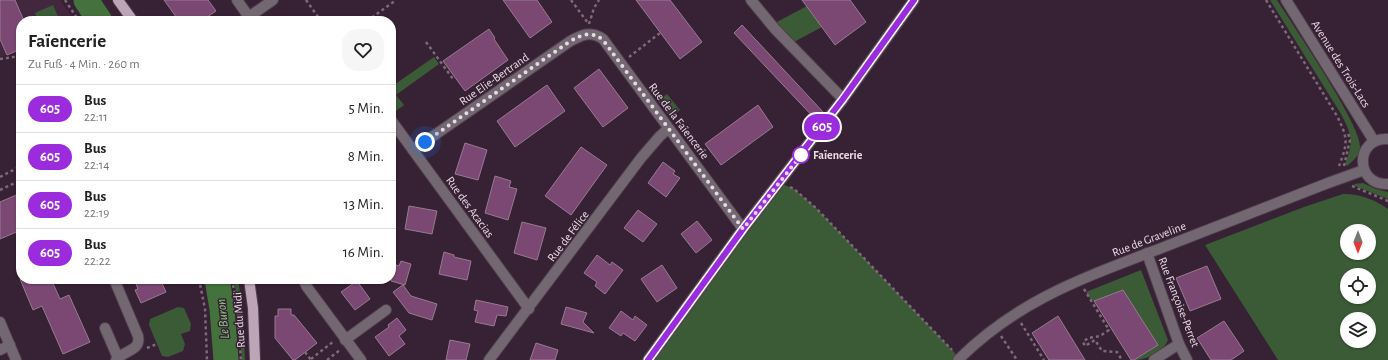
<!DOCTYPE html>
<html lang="de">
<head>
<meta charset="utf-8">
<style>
	body { margin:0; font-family:"Alegreya Sans",sans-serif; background:#f6f6f6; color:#222; height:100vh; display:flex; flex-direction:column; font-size:15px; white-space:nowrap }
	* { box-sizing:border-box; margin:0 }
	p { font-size:13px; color:#767676 }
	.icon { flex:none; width:22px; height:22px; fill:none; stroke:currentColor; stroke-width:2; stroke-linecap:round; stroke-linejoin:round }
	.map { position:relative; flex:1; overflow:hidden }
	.panel { position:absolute; left:16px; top:16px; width:380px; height:268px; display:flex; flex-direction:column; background:#fff; border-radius:16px; box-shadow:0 1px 3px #0004 }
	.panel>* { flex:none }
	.badge { padding:0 8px; border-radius:13px; font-size:14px; line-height:26px }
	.needle { width:26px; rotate:180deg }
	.buttons { position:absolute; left:1340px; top:224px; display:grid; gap:8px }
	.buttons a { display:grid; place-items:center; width:36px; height:36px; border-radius:50%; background:#fff; box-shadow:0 1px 3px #0004; font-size:20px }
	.you { position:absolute; width:20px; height:20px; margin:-10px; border:3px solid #fff; border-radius:50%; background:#1a73e8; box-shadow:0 0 0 6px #1a73e833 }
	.map>.badge { position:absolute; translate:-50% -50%; box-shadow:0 0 0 2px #fff }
	.round { display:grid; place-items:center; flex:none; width:42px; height:42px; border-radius:16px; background:#f6f6f6 }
	.summary { display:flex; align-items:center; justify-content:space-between; height:68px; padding:0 12px }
	h1 { font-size:19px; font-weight:600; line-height:30px }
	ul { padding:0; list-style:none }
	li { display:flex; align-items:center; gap:12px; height:48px; padding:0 12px; border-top:1px solid #e0e0e0 }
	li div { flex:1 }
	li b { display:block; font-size:15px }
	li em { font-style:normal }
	li .badge { min-width:44px; font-weight:700; text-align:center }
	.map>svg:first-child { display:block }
	.built { fill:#43273f }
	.green { fill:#3a5b35; fill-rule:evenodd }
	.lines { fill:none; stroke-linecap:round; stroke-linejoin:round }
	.river { stroke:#44723d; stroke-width:25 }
	.building { fill:#7b4773; stroke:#967b91 }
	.minor-casing { stroke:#533f50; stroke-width:12 }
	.major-casing { stroke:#533f50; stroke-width:12 }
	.path { stroke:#7c6979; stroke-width:2.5; stroke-dasharray:3 3; stroke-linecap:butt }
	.minor { stroke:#736871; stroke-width:10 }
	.major { stroke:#bda5b8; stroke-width:10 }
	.line-casing { stroke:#fff; stroke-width:9 }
	.line { stroke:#9a2cde; stroke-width:6 }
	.walk { stroke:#e8dae5; stroke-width:4; stroke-dasharray:0 7.2 }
	.stop-dot { fill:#fff; stroke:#9a2cde; stroke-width:2 }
	.labels { text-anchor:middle; stroke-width:3; stroke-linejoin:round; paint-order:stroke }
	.street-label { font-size:12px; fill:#e8dae5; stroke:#372134 }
	.stop-label { font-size:12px; font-weight:bold; fill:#e8dae5; stroke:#372134; text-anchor:start }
	.water-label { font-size:13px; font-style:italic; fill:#91d386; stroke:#372134 }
</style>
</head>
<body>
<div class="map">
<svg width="1388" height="360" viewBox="0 0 1388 360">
	<rect width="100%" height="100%" fill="#372134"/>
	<polygon class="built" points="0,0 60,0 75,21 21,21 21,49 0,57"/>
	<g class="green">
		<path d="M1270 0H1277C1292 24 1362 126 1360 147 1360 155 1353 161 1347 166L1345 164C1354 142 1352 135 1341 114Z"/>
		<polygon points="53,5 60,21 38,21 35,13"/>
		<polygon points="807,6 822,27 792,43 773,24"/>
		<polygon points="434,57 439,64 396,95 404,105 392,114 391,87"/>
		<polygon points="667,94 680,110 670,117 658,101"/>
		<polygon points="1363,183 1376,189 1388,192 1388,199 1355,186 1354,184"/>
		<polygon points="782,184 794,189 816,208 954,352 959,359 958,360 648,360"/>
		<path d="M1343 194C1358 193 1376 200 1388 209V360H1278L1205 245 1304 207ZM1347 231H1369V253H1347ZM1347 275H1369V297H1347ZM1347 319H1369V341H1347Z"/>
		<path d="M1141 270 1168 340C1163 352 1147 360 1134 360L1158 345 1123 290 1094 301 1091 300 1086 292Z"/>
		<polygon points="234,279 238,279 242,306 245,360 242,360 238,306"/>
		<polygon points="178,307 184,308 191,324 190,331 181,334 185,344 183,351 168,357 162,356 149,325 150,319"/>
	</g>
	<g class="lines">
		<g class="river">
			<polyline points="86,0 100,21"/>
			<polyline points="217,279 222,309 226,360"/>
		</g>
	</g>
	<g class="building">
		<polygon points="0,0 15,0 24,21 21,21 21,49 7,55 0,39"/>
		<polygon points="164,0 208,0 216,11 201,21 179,21"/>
		<polygon points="503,0 537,0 552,22 530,38"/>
		<polygon points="636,0 670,0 702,42 680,59"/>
		<polygon points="802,0 850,0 866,22 835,45"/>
		<polygon points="742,25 824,113 817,121 734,33"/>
		<polygon points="489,29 495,38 494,39 508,60 465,91 443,61"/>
		<polygon points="599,69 628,108 603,127 574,88"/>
		<polygon points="547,85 565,111 515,147 497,121"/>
		<polygon points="758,105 773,127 721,165 705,144"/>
		<polygon points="465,143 487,150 478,180 455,174"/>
		<polygon points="581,147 607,165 571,215 545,196"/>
		<polygon points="663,162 675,171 673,174 680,178 666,197 648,183"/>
		<polygon points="495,176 511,181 509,187 517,189 508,220 485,213"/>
		<polygon points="21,193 21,230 0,239 0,202"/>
		<polygon points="409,206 437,211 432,234 405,229"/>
		<polygon points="638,210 657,224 643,242 624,228"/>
		<polygon points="697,221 712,240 696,253 681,234"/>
		<polygon points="522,222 546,228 537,260 514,253"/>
		<polygon points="444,252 454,255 454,257 471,261 467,280 439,274"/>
		<polygon points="597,255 610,265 612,262 623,270 605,294 595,286 597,282 584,273"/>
		<polygon points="401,261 411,264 405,285 391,281 391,263 399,266"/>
		<polygon points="662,265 677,288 657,302 641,279"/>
		<polygon points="1207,266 1221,299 1190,311 1176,278"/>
		<polygon points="20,279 51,279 60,299 69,295 90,342 63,354 42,306 33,310"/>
		<polygon points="134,279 160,279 166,292 141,303 135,290 138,289"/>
		<polygon points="357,281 370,299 355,310 341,292"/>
		<polygon points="403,285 411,296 437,304 432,320 409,313 393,292"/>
		<polygon points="1123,290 1158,345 1134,360 1131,360 1094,301"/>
		<polygon points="476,300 508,307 506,316 497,315 494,326 475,322 478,311 474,310"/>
		<polygon points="566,307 587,313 583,322 594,333 561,324"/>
		<polygon points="278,309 291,309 291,315 294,315 317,343 295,360 293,360 275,338 275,316 278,316"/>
		<polygon points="621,311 633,320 635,316 647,325 635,341 623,333 621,336 609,328"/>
		<polygon points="1058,316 1085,360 1049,360 1032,333"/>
		<polygon points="397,318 406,330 399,336 405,344 389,356 375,337 389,327 388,325"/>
		<polygon points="1224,321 1244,351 1231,360 1211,360 1197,338"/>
		<polygon points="450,340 470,344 466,360 446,360"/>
		<polygon points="536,343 558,350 555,360 530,360"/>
	</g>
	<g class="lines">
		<g class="minor-casing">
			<g id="minor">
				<polyline points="237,0 249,17"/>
				<polyline points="751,0 775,29 843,99"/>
				<polyline points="1286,0 1374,141"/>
				<polyline points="243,21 273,0"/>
				<polyline points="391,120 529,309"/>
				<path d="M1388 139C1354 137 1355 186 1388 184"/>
				<path d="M413 150 569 42C581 35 591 30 603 39L743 229"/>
				<polyline points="1147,253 1179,344 1187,360"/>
				<path d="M114 279 138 336C141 351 126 349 116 360"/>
				<polyline points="303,279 307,287 361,360"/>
				<polyline points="0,322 16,360"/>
				<polyline points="105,328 118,358"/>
				<polyline points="345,340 386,310"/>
				<polyline points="0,350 10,345"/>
				<polyline points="489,360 641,158 660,136 668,129"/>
				<polyline points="648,360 743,229 843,99 914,0"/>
				<path d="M958 360C1019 299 1086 277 1164 247 1219 225 1274 204 1328 183L1364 170"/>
				<polyline points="1154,360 1179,344"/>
			</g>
		</g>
		<g class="major-casing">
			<g id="major">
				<polyline points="118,0 133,21"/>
				<polyline points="249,279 253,308 255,360"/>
			</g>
		</g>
		<g class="path">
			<polyline points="65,0 79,21"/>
			<polyline points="306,0 321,21"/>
			<polyline points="571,0 588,23"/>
			<path d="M1266 0 1337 116C1348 138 1348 143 1339 166"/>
			<polyline points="367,21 396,0"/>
			<polyline points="589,24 594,8 599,0"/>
			<polyline points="426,42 453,79"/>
			<polyline points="629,57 660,33"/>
			<polyline points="0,59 21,56"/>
			<polyline points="1344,166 1350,140 1348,133"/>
			<polyline points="0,177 21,166"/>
			<polyline points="1352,186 1388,201"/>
			<polyline points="790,187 794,189 816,208 952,350"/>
			<polyline points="0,190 21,180"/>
			<polyline points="199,279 205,309 207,360"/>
			<polyline points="232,279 237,307 241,360"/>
			<polyline points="1084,289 1109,330 1100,336 1088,338 1083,342 1085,346 1095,340 1102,351 1117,352 1122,360"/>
			<polyline points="1021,323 1044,360"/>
			<polyline points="1001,336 1017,360"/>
			<polyline points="147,348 157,344"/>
			<polyline points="305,352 311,360"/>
			<polyline points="311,359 334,341"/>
			<polyline points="327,360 340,350"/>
		</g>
		<use href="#minor" class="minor"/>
		<use href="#major" class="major"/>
	</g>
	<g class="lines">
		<g class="line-casing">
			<polyline id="line" points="648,360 743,229 843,99 914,0"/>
		</g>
		<use href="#line" class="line"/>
		<path class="walk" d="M425 142 569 42C581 35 591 30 603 40L743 229 801 155"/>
	</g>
	<circle class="stop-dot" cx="801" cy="155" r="8"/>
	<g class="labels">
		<g class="street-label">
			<text transform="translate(1341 64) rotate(58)" y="4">Avenue des Trois-Lacs</text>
			<text transform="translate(494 79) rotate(-35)" y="4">Rue Elie-Bertrand</text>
			<text transform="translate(679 121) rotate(53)" y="4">Rue de la Faïencerie</text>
			<text transform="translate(470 207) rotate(54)" y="4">Rue des Acacias</text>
			<text transform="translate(568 236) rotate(-53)" y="4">Rue de Félice</text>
			<text transform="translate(1149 239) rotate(-21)" y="4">Rue de Graveline</text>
			<text transform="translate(1179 302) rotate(69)" y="4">Rue Françoise-Perret</text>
			<text transform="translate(239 320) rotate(-94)" y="4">Rue du Midi</text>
		</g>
		<g class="stop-label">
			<text x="813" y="159">Faïencerie</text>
		</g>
		<g class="water-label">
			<text transform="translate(222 319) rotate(-96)" y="5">Le Buron</text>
		</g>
	</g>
</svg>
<div class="buttons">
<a><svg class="needle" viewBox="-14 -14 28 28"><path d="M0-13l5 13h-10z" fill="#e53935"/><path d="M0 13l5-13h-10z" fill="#767676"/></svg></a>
<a><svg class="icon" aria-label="locate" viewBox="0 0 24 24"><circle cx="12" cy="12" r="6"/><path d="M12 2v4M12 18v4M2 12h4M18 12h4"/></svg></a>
<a><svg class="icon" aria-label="layers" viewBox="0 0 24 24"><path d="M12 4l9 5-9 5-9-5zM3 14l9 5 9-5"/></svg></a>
</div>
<div class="you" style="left:425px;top:142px"></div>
<b class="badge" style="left:822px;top:127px;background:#9a2cde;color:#fff">605</b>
<section class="panel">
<div class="summary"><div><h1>Faïencerie</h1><p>Zu Fuß · 4 Min. · 260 m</p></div><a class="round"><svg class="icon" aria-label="heart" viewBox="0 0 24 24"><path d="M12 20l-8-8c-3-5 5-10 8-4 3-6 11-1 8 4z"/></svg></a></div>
<ul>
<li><span class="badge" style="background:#9a2cde;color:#fff">605</span><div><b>Bus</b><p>22:11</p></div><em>5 Min.</em></li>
<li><span class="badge" style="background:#9a2cde;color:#fff">605</span><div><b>Bus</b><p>22:14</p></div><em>8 Min.</em></li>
<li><span class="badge" style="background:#9a2cde;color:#fff">605</span><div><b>Bus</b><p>22:19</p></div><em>13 Min.</em></li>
<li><span class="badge" style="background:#9a2cde;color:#fff">605</span><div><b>Bus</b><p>22:22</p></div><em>16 Min.</em></li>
</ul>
</section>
</div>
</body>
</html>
